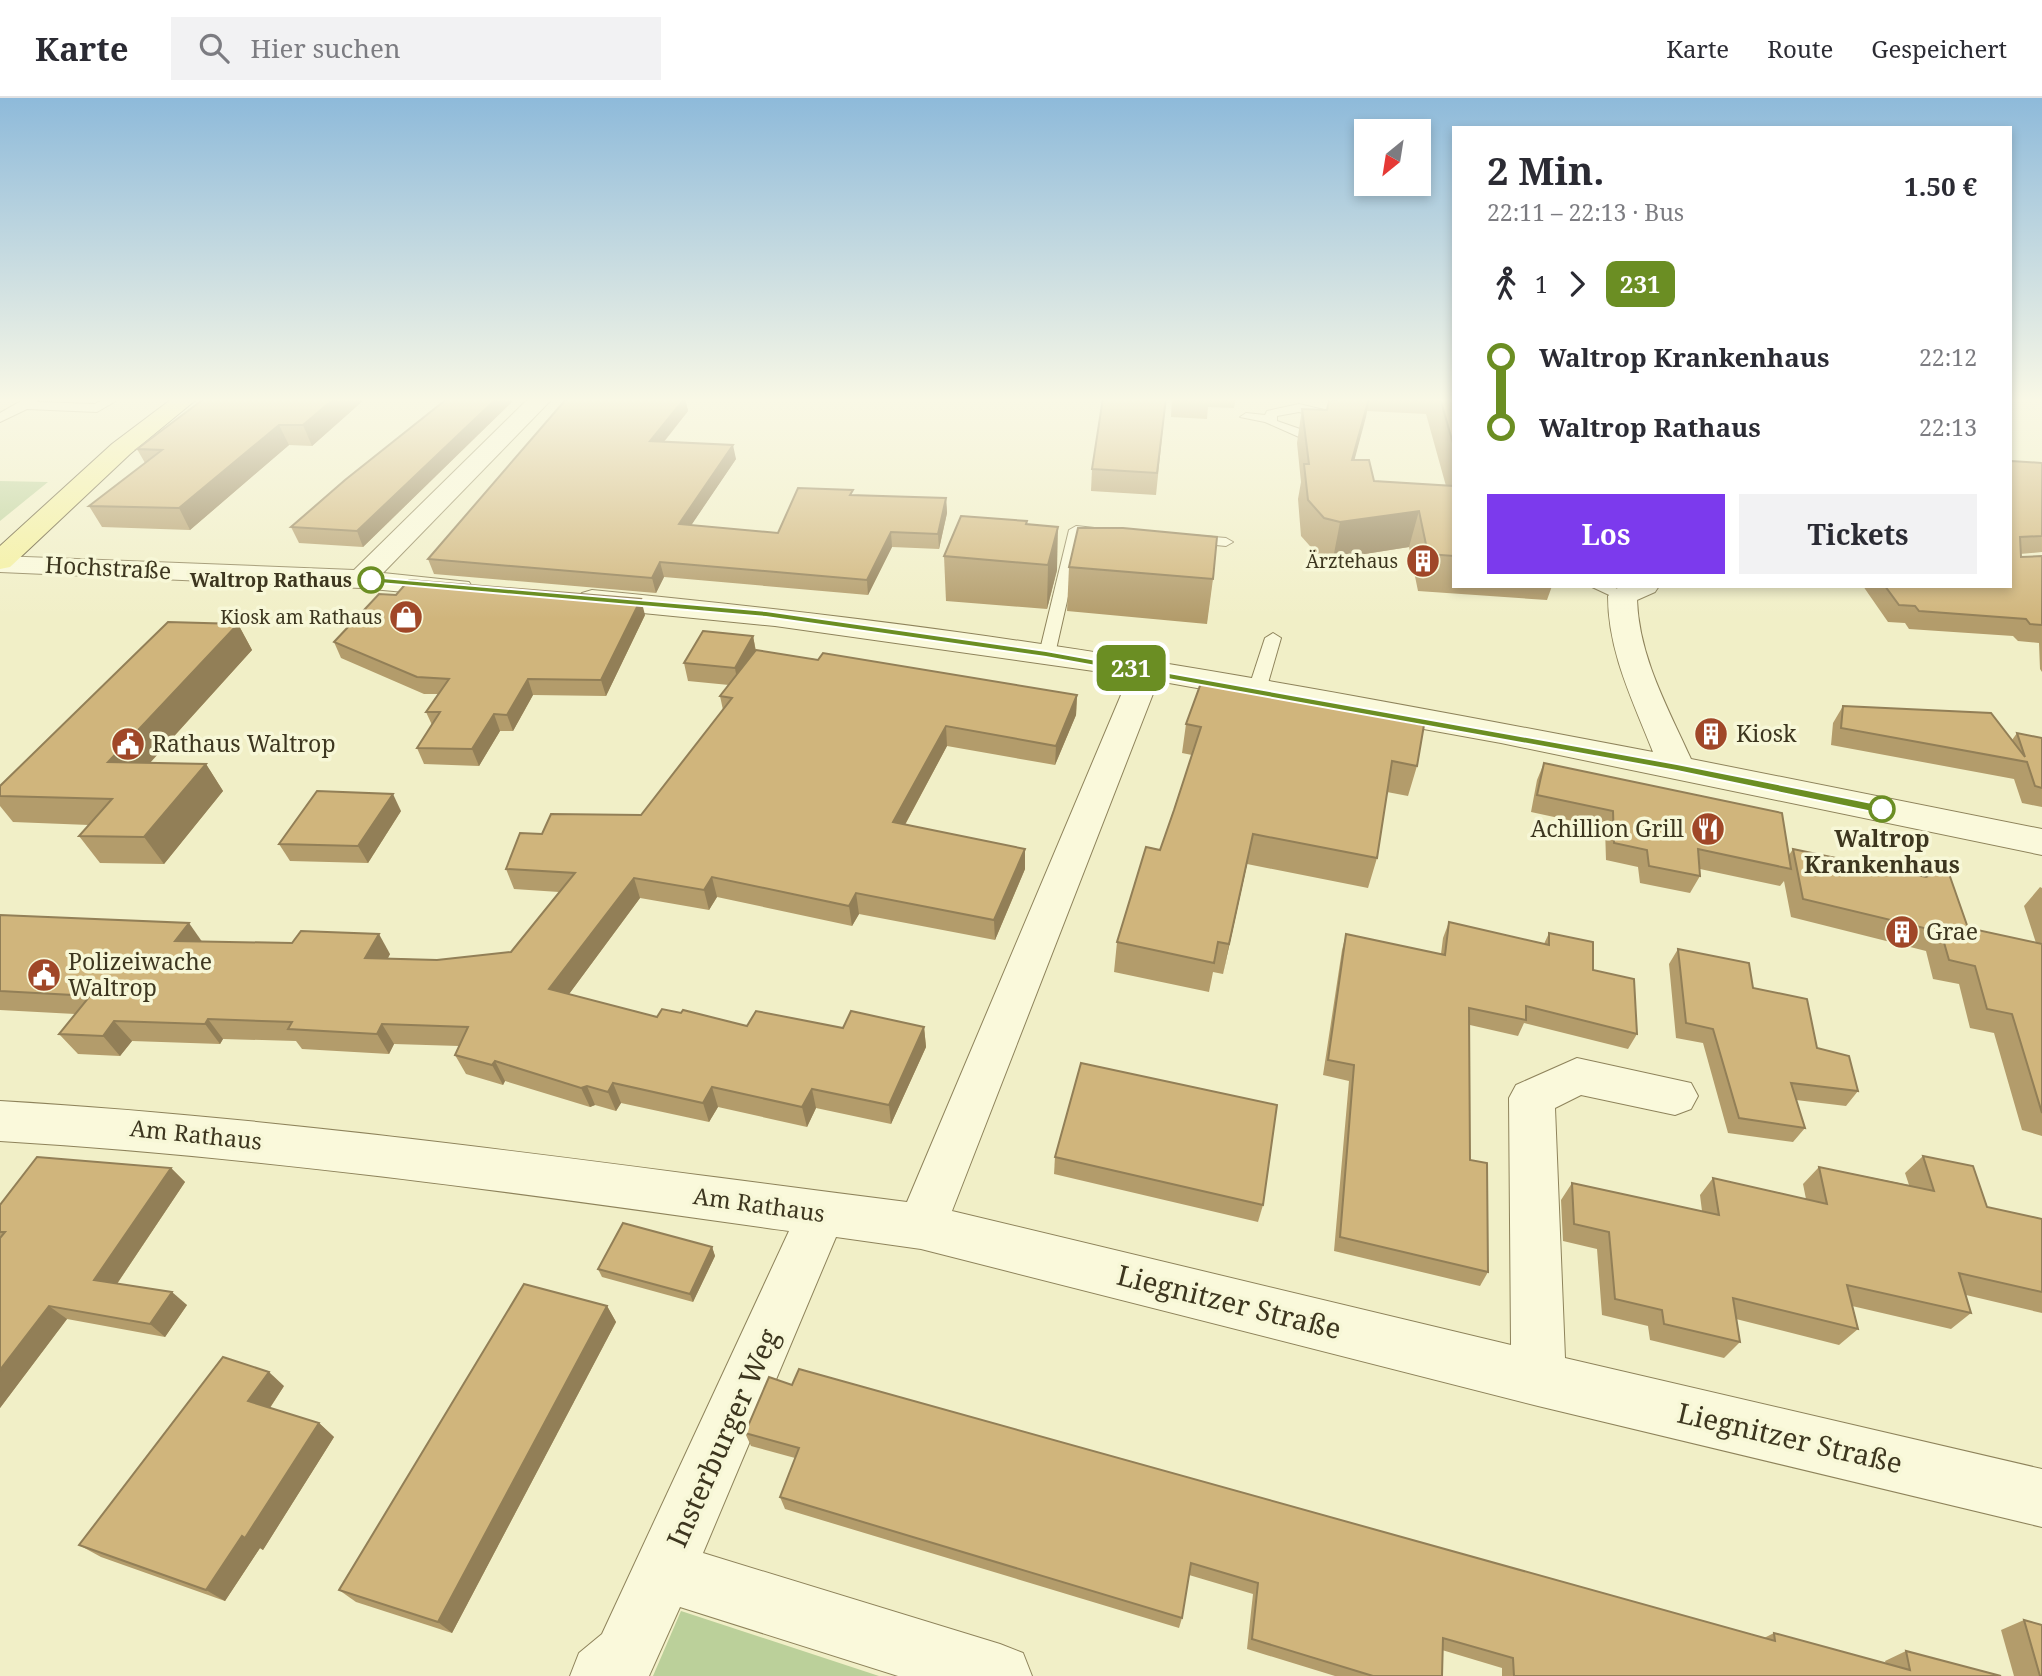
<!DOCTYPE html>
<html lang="de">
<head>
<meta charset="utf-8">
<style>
	body { margin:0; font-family:"Noto Serif",serif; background:#f2f2f3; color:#2b2b33; height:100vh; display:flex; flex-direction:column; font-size:26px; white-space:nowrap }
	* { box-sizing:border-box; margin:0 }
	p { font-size:23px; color:#7c7c81 }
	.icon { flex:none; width:38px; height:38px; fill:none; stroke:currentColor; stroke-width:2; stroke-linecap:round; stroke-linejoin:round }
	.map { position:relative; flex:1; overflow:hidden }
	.sheet { position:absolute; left:1452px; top:28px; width:560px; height:462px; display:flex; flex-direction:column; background:#fff; border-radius:0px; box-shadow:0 4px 10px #0003 }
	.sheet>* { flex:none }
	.badge { padding:0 14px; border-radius:10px; font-size:24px; line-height:46px }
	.needle { width:46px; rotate:210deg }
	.tools { position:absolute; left:1354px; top:21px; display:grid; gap:14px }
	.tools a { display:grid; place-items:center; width:77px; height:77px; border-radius:0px; background:#fff; box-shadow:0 4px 10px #0003; font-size:35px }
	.map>.badge { position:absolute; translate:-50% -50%; box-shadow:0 0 0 4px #fff }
	.legs { display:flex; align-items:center; gap:10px; height:77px; padding:0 35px; font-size:23px }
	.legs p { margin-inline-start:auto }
	.summary { display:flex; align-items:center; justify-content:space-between; height:119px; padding:0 35px }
	h1 { font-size:38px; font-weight:700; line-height:52px }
	.cta { display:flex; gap:14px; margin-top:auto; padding:14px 35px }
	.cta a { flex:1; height:80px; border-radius:0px; background:#7c3aed; color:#fff; font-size:28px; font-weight:700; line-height:80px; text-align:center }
	.cta a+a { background:#f2f2f3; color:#2b2b33 }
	ul { padding:0 35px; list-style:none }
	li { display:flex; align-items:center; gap:24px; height:70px; font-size:26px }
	li i { display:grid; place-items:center; width:10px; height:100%; margin:0 9px; background:currentColor }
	li i::after { content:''; width:18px; height:18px; margin:-9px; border:5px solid; border-radius:50%; background:#fff }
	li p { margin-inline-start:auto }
	li:first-child i { background:linear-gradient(#0000 50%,currentColor 0) }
	li:last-child i { background:linear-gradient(currentColor 50%,#0000 0) }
	header { display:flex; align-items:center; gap:42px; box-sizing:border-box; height:98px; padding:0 35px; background:#fff; border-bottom:2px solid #e1e1e2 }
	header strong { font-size:33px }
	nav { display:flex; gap:38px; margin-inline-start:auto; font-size:24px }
	.search { width:490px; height:63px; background:#f2f2f3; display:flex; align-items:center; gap:18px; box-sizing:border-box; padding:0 24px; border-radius:0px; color:#7c7c81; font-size:26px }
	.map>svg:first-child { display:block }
	.green { fill:#bbd09a }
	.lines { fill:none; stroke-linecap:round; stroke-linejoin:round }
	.service-casing { stroke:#8e835b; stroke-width:2 }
	.minor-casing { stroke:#8e835b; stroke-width:2 }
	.primary-casing { stroke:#5c502f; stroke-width:2 }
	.service { fill:#faf9db; fill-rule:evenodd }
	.minor { fill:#faf9db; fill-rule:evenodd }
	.primary { fill:#f4f09e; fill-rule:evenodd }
	.wall { fill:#b39c6b; fill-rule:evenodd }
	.shaded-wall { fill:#927f57 }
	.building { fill:#d0b57c; stroke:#927f57; stroke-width:2 }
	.line-1 { fill:#6b8e23; stroke:#fff; stroke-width:2 }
	.stop-1-dot { fill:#fff; stroke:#6b8e23; stroke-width:3.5 }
	.labels { text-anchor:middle; stroke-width:7; stroke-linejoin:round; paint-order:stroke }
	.far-poi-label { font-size:19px; fill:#3d361f; stroke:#f7f7d7; text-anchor:end }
	.far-stop-label { font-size:19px; font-weight:bold; fill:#3d361f; stroke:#f7f7d7; text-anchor:end }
	.street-label { font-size:23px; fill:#3d361f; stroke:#f7f7d7 }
	.poi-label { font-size:23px; fill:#3d361f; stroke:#f7f7d7; text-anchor:start }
	.stop-label { font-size:23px; font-weight:bold; fill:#3d361f; stroke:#f7f7d7 }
	.near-street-label { font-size:28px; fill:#3d361f; stroke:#f7f7d7 }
</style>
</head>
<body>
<header>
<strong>Karte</strong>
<div class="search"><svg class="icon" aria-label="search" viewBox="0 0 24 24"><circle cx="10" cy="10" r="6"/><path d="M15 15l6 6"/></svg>Hier suchen</div>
<nav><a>Karte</a><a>Route</a><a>Gespeichert</a></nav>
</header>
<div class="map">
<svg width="2042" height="1578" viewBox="0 0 2042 1578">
	<rect width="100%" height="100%" fill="#f1efc7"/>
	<g class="green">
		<polygon points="0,383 48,384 0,423"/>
		<polygon points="681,1513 879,1578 653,1578"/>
	</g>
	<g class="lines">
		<g class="service-casing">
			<g id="service">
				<polygon points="26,300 40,300 37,304 95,306 106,300 121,300 97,314 27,311 0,324 0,315"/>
				<path d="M1299 306 1324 312 1335 325 1332 332 1299 339 1265 324 1240 319 1246 315 1265 317 1267 313ZM1299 314 1316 318 1322 326 1300 331 1277 323V318Z"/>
				<polygon points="1076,428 1104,431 1111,435 1104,439 1082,437 1055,556 1047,561 1039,556 1069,432"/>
				<polygon points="1189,437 1226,440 1233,444 1226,448 1184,444 1182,441"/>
				<polygon points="1590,488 1612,488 1630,498 1622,503"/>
				<polygon points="1273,535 1281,540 1266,592 1257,597 1251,596 1248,592 1265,540"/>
			</g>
		</g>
		<g class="minor-casing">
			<g id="minor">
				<polygon points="529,300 553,300 383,475 469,484 473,490 469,496 459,499 361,490 0,474 0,458 354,472"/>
				<path d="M1620 488H1659L1655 494 1637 502C1639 559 1668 610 1691 661L2042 731V757L1501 645 1158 583 952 1113 1511 1247 1509 1000 1516 987 1577 960 1691 985 1698 998 1691 1011 1675 1017 1581 997 1555 1010 1565 1260 2042 1371V1429L1538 1308 921 1151 836 1139 703 1455 1000 1546 1023 1555 1032 1578H898L680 1509 649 1578H570L579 1555 602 1536 789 1133C526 1096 265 1059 0 1043V1003C304 1021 605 1066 907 1104L1129 578 775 528 592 510 582 507 577 501 582 495 592 492C714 504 835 517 957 534 1190 566 1422 610 1653 654 1633 603 1608 554 1608 498Z"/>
			</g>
		</g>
		<g class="primary-casing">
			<polygon id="primary" points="173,300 198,300 130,356 10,469 0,471 0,448 112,346"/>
		</g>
		<use href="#service" class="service"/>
		<use href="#minor" class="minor"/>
		<use href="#primary" class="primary"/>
	</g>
	<g class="wall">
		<polygon points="205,300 366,300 312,348 289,347 190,432 102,429 89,408 145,365 137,351"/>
		<polygon points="448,300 516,300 363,449 299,445 291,429"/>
		<polygon points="685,300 688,313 664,344 736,361 691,427 778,435 853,397 946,400 947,415 939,451 892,449 868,497 664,479 656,495 434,476 428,461"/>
		<polygon points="1166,300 1156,397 1091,393 1092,371"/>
		<polygon points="1172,300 1236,300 1234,310 1208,309 1207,321 1171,319"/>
		<path d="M1333 300H1454V488H1552L1547 502 1418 493 1409 449 1333 461 1317 456 1301 438 1298 401 1301 384 1297 345 1302 311 1327 312ZM1367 313 1426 316 1446 388 1374 383 1354 362Z"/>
		<polygon points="2011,363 2042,365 2042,454 2020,456 2021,459 2042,458 2042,574 2040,571 2039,545 2018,543 2013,538 1909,531 1905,525 1888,524 1863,488 2011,488"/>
		<polygon points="1027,426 1057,472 1047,511 946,503 944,458"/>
		<polygon points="1069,469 1213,481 1207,526 1067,513"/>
		<polygon points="645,517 606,598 533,597 513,633 500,633 479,668 424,666 417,650 432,627 426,614 438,596 424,596 341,560 334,544"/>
		<polygon points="238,526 252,552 150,665 206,666 223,693 164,766 100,765 79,738 89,727 13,724 0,708 0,698"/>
		<polygon points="753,538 756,553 1077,597 1076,617 1055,667 947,648 905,727 1025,771 995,842 859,816 852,828 717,799 709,812 640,800 569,896 657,919 681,915 747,928 843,930 924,929 926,949 891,1026 816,1010 807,1029 718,1009 709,1024 621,1005 616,1013 595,1007 590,1009 505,983 503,987 466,976 455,957 459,948 394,946 389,956 302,951 296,943 223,941 220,946 132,943 120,958 78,956 59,936 75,916 0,912 0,817 202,843 390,856 388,860 437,862 511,854 559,794 514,791 506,771 542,736 641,717 723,612 720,598 729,587 688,583 684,565"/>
		<polygon points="1201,585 1417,668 1408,698 1387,694 1377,760 1368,790 1247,766 1223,876 1213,874 1209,894 1114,874 1117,844 1160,752 1192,657 1182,655 1186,626"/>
		<polygon points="1843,608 2012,642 2017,635 2042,640 2042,709 2022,705 2014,681 1831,647 1833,625"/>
		<polygon points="1544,665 1789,757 1793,751 1968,830 2036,845 2024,808 2040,789 2042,790 2042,1038 2022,1032 1994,935 1970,930 1959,886 1933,881 1926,853 1791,819 1784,783 1780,788 1700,771 1700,778 1690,795 1640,785 1638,769 1606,762 1605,730 1531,714 1537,682"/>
		<polygon points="401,713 368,765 290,763 279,746"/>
		<polygon points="1449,824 1544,846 1549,835 1593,872 1637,936 1628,951 1524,925 1518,938 1470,927 1470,1062 1488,1174 1480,1188 1334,1153 1349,983 1323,977 1342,852 1346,836 1441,856 1443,840"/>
		<polygon points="1678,851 1753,890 1817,950 1858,993 1846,1008 1796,1002 1805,1030 1793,1044 1728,1035 1703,945 1676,940 1669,866"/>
		<polygon points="1923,1058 1987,1109 2042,1121 2042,1215 1966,1197 1971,1215 1951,1231 1852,1208 1858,1231 1839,1247 1736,1221 1740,1244 1724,1260 1650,1242 1648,1228 1602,1217 1597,1151 1563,1143 1561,1102 1572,1085 1702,1113 1700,1097 1713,1080 1806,1101 1803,1086 1819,1069 1909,1087 1905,1075"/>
		<polygon points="1055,1059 1263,1107 1258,1124 1054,1076"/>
		<polygon points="171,1070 185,1084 117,1186 187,1207 165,1239 67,1221 0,1310 0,1107"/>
		<polygon points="712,1149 715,1158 693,1204 602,1179 598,1171"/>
		<polygon points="607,1208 616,1224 452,1535 356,1504 339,1492"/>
		<polygon points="792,1287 1764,1540 1774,1535 1886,1566 1885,1563 1906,1553 2001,1578 1502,1578 1502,1570 1442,1552 1442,1578 1335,1578 1247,1551 1253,1496 1189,1477 1182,1520 1179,1530 785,1411 780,1399 795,1360 751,1348 745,1335"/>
		<polygon points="284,1288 270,1310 319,1325 334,1339 263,1452 260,1450 225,1503 101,1459 79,1447"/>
		<polygon points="2024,1522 2042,1578 2014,1578 2001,1532"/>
	</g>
	<g class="shaded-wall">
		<polygon points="335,300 366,300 312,348 303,327"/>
		<polygon points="497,300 516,300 363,449 357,433"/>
		<polygon points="685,300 688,313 653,357 650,343"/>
		<polygon points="1369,300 1366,319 1345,397 1352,362"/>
		<polygon points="279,327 289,347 190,432 179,410"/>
		<polygon points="733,347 736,361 682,441 679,426"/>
		<polygon points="946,400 947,415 939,451 938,436"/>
		<polygon points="1419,413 1409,449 1333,461 1340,424"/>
		<polygon points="1058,429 1057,472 1047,511 1048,467"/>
		<polygon points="891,434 892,449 868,497 867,482"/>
		<polygon points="660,464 664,479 656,495 652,480"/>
		<polygon points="641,501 645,517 606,598 601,582"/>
		<polygon points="238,526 252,552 127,690 108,664"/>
		<polygon points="753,538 756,555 738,588 735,570"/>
		<polygon points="528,581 533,597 513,633 507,617"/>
		<polygon points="1077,597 1076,617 1055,667 1056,648"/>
		<polygon points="494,616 500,633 479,668 472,651"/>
		<polygon points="946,628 947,648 895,745 893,724"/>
		<polygon points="206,666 223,693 164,766 144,739"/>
		<polygon points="393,696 401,713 368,765 358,748"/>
		<polygon points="1253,736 1247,766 1223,876 1229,846"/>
		<polygon points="1025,751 1025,771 995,842 994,822"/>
		<polygon points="712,779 717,799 709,812 704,792"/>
		<polygon points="634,780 640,800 558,911 549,891"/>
		<polygon points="856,795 859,816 852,828 849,808"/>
		<polygon points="189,825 203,845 175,843"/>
		<polygon points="379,836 390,856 377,880 365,860"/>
		<polygon points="208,921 223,941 220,946 205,926"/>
		<polygon points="114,923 132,943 120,958 103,938"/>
		<polygon points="382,926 394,946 389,956 377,936"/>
		<polygon points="924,929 926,949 891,1026 889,1007"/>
		<polygon points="495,963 505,983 503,987 492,967"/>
		<polygon points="613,985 621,1005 616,1013 608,994"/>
		<polygon points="587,988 595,1007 590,1009 581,990"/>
		<polygon points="712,989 718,1009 709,1024 703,1005"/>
		<polygon points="812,991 816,1010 807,1029 802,1009"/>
		<polygon points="171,1070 185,1084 110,1196 94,1182"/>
		<polygon points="712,1149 715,1158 693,1204 690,1196"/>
		<polygon points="172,1194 187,1207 165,1239 150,1226"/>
		<polygon points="49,1208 67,1221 0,1310 0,1272"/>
		<polygon points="607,1208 616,1224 452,1535 438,1524"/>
		<polygon points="269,1274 284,1288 265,1317 248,1303"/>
		<polygon points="319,1325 334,1339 263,1452 260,1450 225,1503 206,1492"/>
	</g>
	<g class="building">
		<polygon points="205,300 335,300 303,327 279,327 179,410 89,408 162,352 137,351"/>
		<polygon points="448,300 497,300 357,433 291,429 345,382"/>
		<polygon points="567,300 685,300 650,343 733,347 679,426 778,435 798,390 853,392 850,397 946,400 938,436 891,434 867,482 660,464 652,480 428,461"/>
		<polygon points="1103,300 1166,300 1157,375 1092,371"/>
		<polygon points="1340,300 1369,300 1352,362 1369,362 1374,383 1454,388 1454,458 1428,456 1419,413 1340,424 1324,420 1308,402 1304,366 1309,366 1302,311 1327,312 1329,303 1339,301"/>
		<polygon points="1440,300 1454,300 1454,349"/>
		<polygon points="2011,363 2042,365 2042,438 2020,439 2021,459 2042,458 2042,527 2030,526 2026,521 1919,513 1915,508 1899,507 1885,488 2011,488"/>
		<polygon points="961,418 1027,423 1026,426 1058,429 1048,467 944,458"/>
		<polygon points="1078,430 1123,430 1217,439 1213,481 1069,469"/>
		<polygon points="409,482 641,501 601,582 528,581 507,617 494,616 472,651 417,650 440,614 426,614 449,581 417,579 334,544 379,496 396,497"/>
		<polygon points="168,524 238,526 108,664 206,666 144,739 79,738 112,701 0,698 0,688"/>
		<polygon points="703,533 753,538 735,570 684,565"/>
		<polygon points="756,552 818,562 823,555 1077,597 1056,648 946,628 893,724 1025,751 994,822 856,795 849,808 712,779 704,792 634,780 549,891 657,919 662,911 681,915 683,912 747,928 756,913 843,930 851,913 924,929 889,1007 812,991 802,1009 712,989 703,1005 613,985 608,994 587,988 581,990 495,963 492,967 455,957 468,929 382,926 377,936 288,931 292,924 208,921 205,926 114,923 103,938 59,936 90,898 0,893 0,817 189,825 175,843 292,845 301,833 379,836 365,860 437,862 511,854 575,775 506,771 520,735 542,736 551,716 641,717 732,600 720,598"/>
		<polygon points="1201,585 1424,627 1417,668 1392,663 1377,760 1253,736 1229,846 1218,844 1214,865 1117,844 1146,749 1160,752 1174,712 1201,629 1186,626"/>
		<polygon points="1843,608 1991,615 2025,659 2017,635 2042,640 2042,690 2035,688 2027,664 1841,630"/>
		<polygon points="1544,665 1782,715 1791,771 1698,751 1700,778 1649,768 1647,752 1614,745 1613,713 1537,697"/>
		<polygon points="317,693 393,696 358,748 279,746"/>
		<polygon points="1793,751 1926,779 1947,770 1968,830 2042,846 2042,1015 2012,916 1987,911 1975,868 1949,862 1941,834 1803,801"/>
		<polygon points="1449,824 1549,847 1549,835 1593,844 1593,872 1634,881 1637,936 1526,908 1526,922 1469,910 1470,1062 1487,1065 1488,1174 1340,1139 1354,967 1328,962 1346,836 1445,857"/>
		<polygon points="1678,851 1749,865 1753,890 1807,901 1817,950 1849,958 1858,993 1791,985 1805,1030 1739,1020 1713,931 1686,925"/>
		<polygon points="1081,965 1277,1007 1263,1107 1055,1059"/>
		<polygon points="1923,1058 1973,1068 1987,1109 2042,1121 2042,1194 1959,1175 1971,1215 1847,1187 1858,1231 1733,1200 1740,1244 1664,1226 1662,1212 1615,1201 1609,1134 1574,1126 1572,1085 1719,1117 1713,1080 1827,1106 1819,1069 1934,1093"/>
		<polygon points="37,1059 171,1070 94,1182 172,1194 150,1226 49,1208 0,1272 0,1140 5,1134 0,1134 0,1107"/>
		<polygon points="623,1125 712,1149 690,1196 598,1171"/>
		<polygon points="524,1186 607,1208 438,1524 339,1492"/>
		<polygon points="223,1259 269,1274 248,1303 319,1325 245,1440 242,1438 206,1492 79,1447"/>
		<polygon points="799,1271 1775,1543 1774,1535 1910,1572 1906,1553 2001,1578 1514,1578 1513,1560 1443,1540 1442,1578 1373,1578 1252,1541 1258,1485 1191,1465 1182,1520 780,1399 799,1350 745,1335 769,1279 792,1287"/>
		<polygon points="2024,1522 2042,1527 2042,1578 2040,1578"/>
	</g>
	<linearGradient id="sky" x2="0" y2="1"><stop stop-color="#8ebada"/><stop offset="0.58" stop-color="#f9f8e6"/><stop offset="1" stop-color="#f9f8e6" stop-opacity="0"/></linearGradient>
	<rect width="2042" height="521" fill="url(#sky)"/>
	<polygon class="line-1" points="371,479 766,513 1046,553 1677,666 1882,707 1889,711 1882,716 1677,673 1046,559 766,519 368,484"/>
	<defs>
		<g id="building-disc" transform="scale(1.75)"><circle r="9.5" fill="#a04728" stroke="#f7f7d7"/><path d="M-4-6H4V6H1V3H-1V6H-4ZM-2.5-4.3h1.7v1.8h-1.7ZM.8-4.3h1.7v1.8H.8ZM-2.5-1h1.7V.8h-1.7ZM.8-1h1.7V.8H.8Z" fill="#fff"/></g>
		<g id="shop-disc" transform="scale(1.75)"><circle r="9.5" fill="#a04728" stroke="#f7f7d7"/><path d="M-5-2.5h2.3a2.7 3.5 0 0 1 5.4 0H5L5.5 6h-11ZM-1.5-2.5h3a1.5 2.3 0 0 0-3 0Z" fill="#fff"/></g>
		<g id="civic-disc" transform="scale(1.75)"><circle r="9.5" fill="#a04728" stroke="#f7f7d7"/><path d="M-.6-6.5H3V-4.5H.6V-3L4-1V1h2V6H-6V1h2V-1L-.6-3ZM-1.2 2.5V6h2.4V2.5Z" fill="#fff"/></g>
		<g id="restaurant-disc" transform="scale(1.75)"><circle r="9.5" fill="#a04728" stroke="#f7f7d7"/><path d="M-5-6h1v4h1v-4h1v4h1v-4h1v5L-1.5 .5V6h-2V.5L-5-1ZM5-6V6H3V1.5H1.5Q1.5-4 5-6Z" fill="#fff"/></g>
	</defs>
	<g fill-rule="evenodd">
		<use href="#building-disc" x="1423" y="463"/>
		<use href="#shop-disc" x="406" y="519"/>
		<use href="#building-disc" x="1711" y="636"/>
		<use href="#civic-disc" x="128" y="646"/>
		<use href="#restaurant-disc" x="1708" y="731"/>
		<use href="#building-disc" x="1902" y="834"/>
		<use href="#civic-disc" x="44" y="877"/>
	</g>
	<g class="stop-1-dot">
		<circle cx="371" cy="482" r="12"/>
		<circle cx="1882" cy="711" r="12"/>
	</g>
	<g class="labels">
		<g class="far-poi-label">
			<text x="1398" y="470">Ärztehaus</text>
			<text x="382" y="526">Kiosk am Rathaus</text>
		</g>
		<g class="far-stop-label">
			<text x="352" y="489">Waltrop Rathaus</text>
		</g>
		<g class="street-label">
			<text transform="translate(108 470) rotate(3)" y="8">Hochstraße</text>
			<text transform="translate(196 1037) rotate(6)" y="8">Am Rathaus</text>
			<text transform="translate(759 1107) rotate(8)" y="8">Am Rathaus</text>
		</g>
		<g class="poi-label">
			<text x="1736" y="644">Kiosk</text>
			<text x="152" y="654">Rathaus Waltrop</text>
			<text x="1684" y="739" text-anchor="end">Achillion Grill</text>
			<text x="1926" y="842">Grae</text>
			<text x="68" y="872">Polizeiwache<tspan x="68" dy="26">Waltrop</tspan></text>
		</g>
		<g class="stop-label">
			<text x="1882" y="749">Waltrop<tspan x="1882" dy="26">Krankenhaus</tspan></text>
		</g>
		<g class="near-street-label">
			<text transform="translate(1229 1204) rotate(14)" y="10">Liegnitzer Straße</text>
			<text transform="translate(723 1340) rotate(-66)" y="10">Insterburger Weg</text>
			<text transform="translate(1790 1340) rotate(13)" y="10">Liegnitzer Straße</text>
		</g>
	</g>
</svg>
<div class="tools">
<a><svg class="needle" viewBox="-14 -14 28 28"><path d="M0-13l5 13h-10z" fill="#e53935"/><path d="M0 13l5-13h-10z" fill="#7c7c81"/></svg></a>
</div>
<b class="badge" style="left:1131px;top:570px;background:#6b8e23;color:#fff">231</b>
<section class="sheet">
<div class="summary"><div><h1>2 Min.</h1><p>22:11 – 22:13 · Bus</p></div><b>1.50 €</b></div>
<div class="legs"><svg class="icon" aria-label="walk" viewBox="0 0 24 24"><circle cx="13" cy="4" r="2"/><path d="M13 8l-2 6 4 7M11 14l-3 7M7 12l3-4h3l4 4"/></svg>1<svg class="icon" aria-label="forward" viewBox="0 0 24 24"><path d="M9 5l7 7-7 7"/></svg><b class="badge" style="background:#6b8e23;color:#fff">231</b></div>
<ul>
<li><i style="color:#6b8e23"></i><b>Waltrop Krankenhaus</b><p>22:12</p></li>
<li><i style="color:#6b8e23"></i><b>Waltrop Rathaus</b><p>22:13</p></li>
</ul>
<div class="cta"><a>Los</a><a>Tickets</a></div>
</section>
</div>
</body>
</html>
